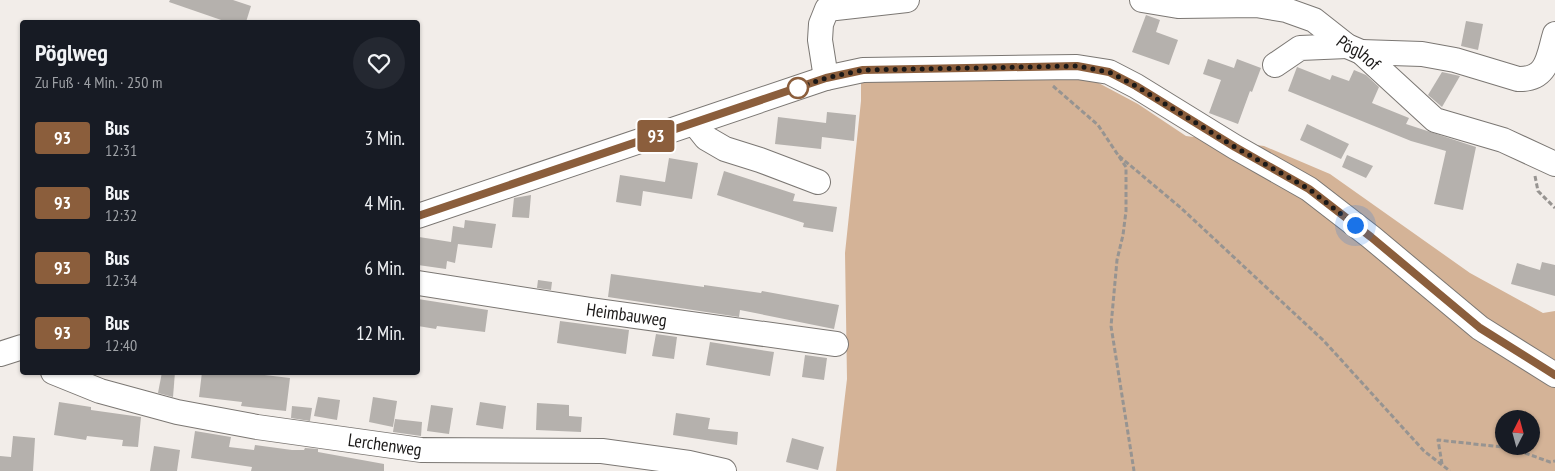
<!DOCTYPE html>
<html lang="de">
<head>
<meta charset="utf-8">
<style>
	body { margin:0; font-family:"PT Sans Narrow",sans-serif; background:#242831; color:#f1f3f6; height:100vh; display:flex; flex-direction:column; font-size:19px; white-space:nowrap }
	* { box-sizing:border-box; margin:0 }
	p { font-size:16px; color:#9ea1a6 }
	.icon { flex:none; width:28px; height:28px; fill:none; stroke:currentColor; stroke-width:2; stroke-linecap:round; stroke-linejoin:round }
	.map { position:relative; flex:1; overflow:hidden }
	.drawer { position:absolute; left:20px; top:20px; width:400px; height:355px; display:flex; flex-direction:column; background:#171b24; border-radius:5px; box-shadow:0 1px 4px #0004 }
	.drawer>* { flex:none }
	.badge { padding:0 10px; border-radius:4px; font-size:18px; line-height:32px }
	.needle { width:32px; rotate:6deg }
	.fabs { position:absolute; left:1495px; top:410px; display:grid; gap:10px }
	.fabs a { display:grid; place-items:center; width:45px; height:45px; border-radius:50%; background:#171b24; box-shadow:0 1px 4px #0004; font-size:25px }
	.you { position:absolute; width:25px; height:25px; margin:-12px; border:4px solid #fff; border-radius:50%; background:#1a73e8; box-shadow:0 0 0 8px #1a73e833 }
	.map>.badge { position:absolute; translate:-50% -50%; box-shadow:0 0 0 2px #fff }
	.round { display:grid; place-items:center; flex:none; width:52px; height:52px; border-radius:26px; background:#242831 }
	.overview { display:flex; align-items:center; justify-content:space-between; height:85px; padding:0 15px }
	h1 { font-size:24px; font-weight:700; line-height:38px }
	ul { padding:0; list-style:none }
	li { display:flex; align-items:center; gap:15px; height:65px; padding:0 15px }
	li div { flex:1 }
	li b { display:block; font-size:19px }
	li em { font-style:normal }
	li .badge { min-width:55px; font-weight:700; text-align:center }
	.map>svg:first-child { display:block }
	.forest { fill:#d4b397; fill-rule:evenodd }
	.building { fill:#b5b1ad }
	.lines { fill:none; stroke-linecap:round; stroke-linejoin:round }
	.minor-casing { stroke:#7b7773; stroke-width:26 }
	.path { stroke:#979491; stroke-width:3; stroke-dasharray:5 2.5; stroke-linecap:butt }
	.minor { stroke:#fff; stroke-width:24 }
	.line-casing { stroke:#fff; stroke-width:11 }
	.line { stroke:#8b5e3c; stroke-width:8 }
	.walk { stroke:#1b1918; stroke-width:5; stroke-dasharray:0 9 }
	.stop-dot { fill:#fff; stroke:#8b5e3c; stroke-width:2.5 }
	.labels { text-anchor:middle; stroke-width:4; stroke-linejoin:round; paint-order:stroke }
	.street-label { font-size:18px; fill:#1b1918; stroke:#fff }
</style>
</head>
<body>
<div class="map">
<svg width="1555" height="471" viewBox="0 0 1555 471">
	<rect width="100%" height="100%" fill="#f2ede9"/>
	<path class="forest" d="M1025 73 1093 80 1138 104 1186 136 1264 146 1330 174 1470 273 1543 313 1555 311V471H836L847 379 845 253 861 101V78L992 81ZM1504 419H1531V446H1504Z"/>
	<g class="building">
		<polygon points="170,0 233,0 251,6 246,22 227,22 169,2"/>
		<polygon points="1146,15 1160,20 1156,32 1178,40 1169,65 1132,52"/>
		<polygon points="1466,21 1483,24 1478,50 1461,46"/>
		<polygon points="1208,59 1234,68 1237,59 1261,68 1252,92 1250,91 1238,124 1209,113 1221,80 1203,74"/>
		<polygon points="1297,67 1330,80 1332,75 1349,81 1354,70 1366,75 1379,87 1372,103 1409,118 1406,124 1476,147 1463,210 1434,204 1446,151 1411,141 1288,91"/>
		<polygon points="1442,72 1460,76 1442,107 1428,95"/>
		<polygon points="827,112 856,115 854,141 822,137 821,149 775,144 778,117 826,123"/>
		<polygon points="1307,124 1349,144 1341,159 1300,140"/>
		<polygon points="1347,155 1373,166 1366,178 1342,167"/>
		<polygon points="669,158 698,163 692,199 643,191 641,206 616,202 620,175 665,182"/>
		<polygon points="724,171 795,194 793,201 837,207 833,232 803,227 804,223 717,195"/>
		<polygon points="531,195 529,218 512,217 514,198"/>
		<polygon points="465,220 496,224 492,248 458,244 455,263 447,261 446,269 418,265 419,237 451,242 453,226 464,228"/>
		<polygon points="1542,262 1555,265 1555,296 1511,284 1517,263 1540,270"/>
		<polygon points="611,274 704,287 704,285 761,293 762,291 839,305 834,329 740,310 739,317 608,297"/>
		<polygon points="538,280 552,282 551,290 537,288"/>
		<polygon points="418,299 488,310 485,332 437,326 436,329 418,326"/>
		<polygon points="560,321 629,330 626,354 557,343"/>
		<polygon points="656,334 677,337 674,359 652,356"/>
		<polygon points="710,342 774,352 770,376 706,365"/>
		<polygon points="805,355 827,358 824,380 802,377"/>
		<polygon points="162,372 175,372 173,397 158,393"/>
		<polygon points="202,372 238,372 290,378 286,411 241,406 242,402 199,397"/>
		<polygon points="318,397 340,400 337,420 314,416"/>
		<polygon points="373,397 397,401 393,427 369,422"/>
		<polygon points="59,402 91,407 91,410 141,417 138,447 122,446 123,440 87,436 86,440 54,435"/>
		<polygon points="480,402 506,406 503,429 476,425"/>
		<polygon points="537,403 569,405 569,416 582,417 581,432 536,430"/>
		<polygon points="431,405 453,408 449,434 427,431"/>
		<polygon points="292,406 312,408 310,421 291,418"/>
		<polygon points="676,413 710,418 708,429 738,432 737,445 673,435"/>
		<polygon points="395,419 422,422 421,436 393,432"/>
		<polygon points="195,431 231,437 229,447 254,450 255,445 292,450 304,450 305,448 318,449 318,452 384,464 384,471 251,471 252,467 191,458"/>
		<polygon points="13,436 35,438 33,471 0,471 0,456 11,457"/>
		<polygon points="792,438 824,447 818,470 786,462"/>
		<polygon points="154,446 180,450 177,471 150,471"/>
	</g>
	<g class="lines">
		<g class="minor-casing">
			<g id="minor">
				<path id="s1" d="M1142 0 1178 6 1256 5 1286 10 1314 20 1347 46 1361 52 1435 120 1503 140 1555 164"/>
				<path d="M1361 52 1422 54 1455 60 1518 79C1548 80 1548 57 1555 34"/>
				<polyline points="1275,65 1300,48 1347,46"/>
				<polyline points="826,78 820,40 821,24 827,9 907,0"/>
				<polyline points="694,123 706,138 725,149 760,160 818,182"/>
				<polyline points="418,216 826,78 863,70 1077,67 1109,72 1136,86 1235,147 1309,189 1371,237 1480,328 1555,375"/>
				<path id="s2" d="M418 283 591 310 836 344"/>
				<polyline points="0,354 22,347"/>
				<path id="s3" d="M53 372 100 391 177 412 257 427 421 450 602 451 689 463 724 471"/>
			</g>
		</g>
		<g class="path">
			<polyline points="1053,86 1098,125 1126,167 1126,211 1123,235 1117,260 1111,326 1134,471"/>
			<polyline points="1119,156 1181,208 1324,341 1424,451 1450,471"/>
			<polyline points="1535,176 1538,191 1555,208"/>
			<polyline points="1442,464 1438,440 1511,448 1550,462 1555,461"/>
		</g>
		<use href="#minor" class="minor"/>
	</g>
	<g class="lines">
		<g class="line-casing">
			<polyline id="line" points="418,216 826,78 863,70 1077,66 1109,72 1136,86 1235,147 1309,189 1371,237 1480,328 1555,375"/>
		</g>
		<use href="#line" class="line"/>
		<polyline class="walk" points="798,88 794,89 826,78 863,70 1077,66 1109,72 1136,86 1235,147 1309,189 1355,225"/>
	</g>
	<circle class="stop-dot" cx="798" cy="88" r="10"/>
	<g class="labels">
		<g class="street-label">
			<text dy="6" stroke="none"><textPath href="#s1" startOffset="230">Pöglhof</textPath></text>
			<text dy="6" stroke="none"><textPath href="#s2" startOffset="211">Heimbauweg</textPath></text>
			<text dy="6" stroke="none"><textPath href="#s3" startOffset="341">Lerchenweg</textPath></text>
		</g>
	</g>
</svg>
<div class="fabs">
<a><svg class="needle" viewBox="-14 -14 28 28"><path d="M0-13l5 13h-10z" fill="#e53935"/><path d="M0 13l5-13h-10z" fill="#9ea1a6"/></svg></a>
</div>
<div class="you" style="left:1355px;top:225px"></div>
<b class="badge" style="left:656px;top:136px;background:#8b5e3c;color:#fff">93</b>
<section class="drawer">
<div class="overview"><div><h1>Pöglweg</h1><p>Zu Fuß · 4 Min. · 250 m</p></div><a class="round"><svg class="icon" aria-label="heart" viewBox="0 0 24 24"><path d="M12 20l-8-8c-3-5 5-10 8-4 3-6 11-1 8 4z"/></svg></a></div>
<ul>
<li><span class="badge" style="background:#8b5e3c;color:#fff">93</span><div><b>Bus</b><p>12:31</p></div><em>3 Min.</em></li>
<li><span class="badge" style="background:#8b5e3c;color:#fff">93</span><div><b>Bus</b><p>12:32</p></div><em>4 Min.</em></li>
<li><span class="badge" style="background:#8b5e3c;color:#fff">93</span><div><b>Bus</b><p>12:34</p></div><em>6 Min.</em></li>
<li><span class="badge" style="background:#8b5e3c;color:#fff">93</span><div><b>Bus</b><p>12:40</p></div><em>12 Min.</em></li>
</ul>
</section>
</div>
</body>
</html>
